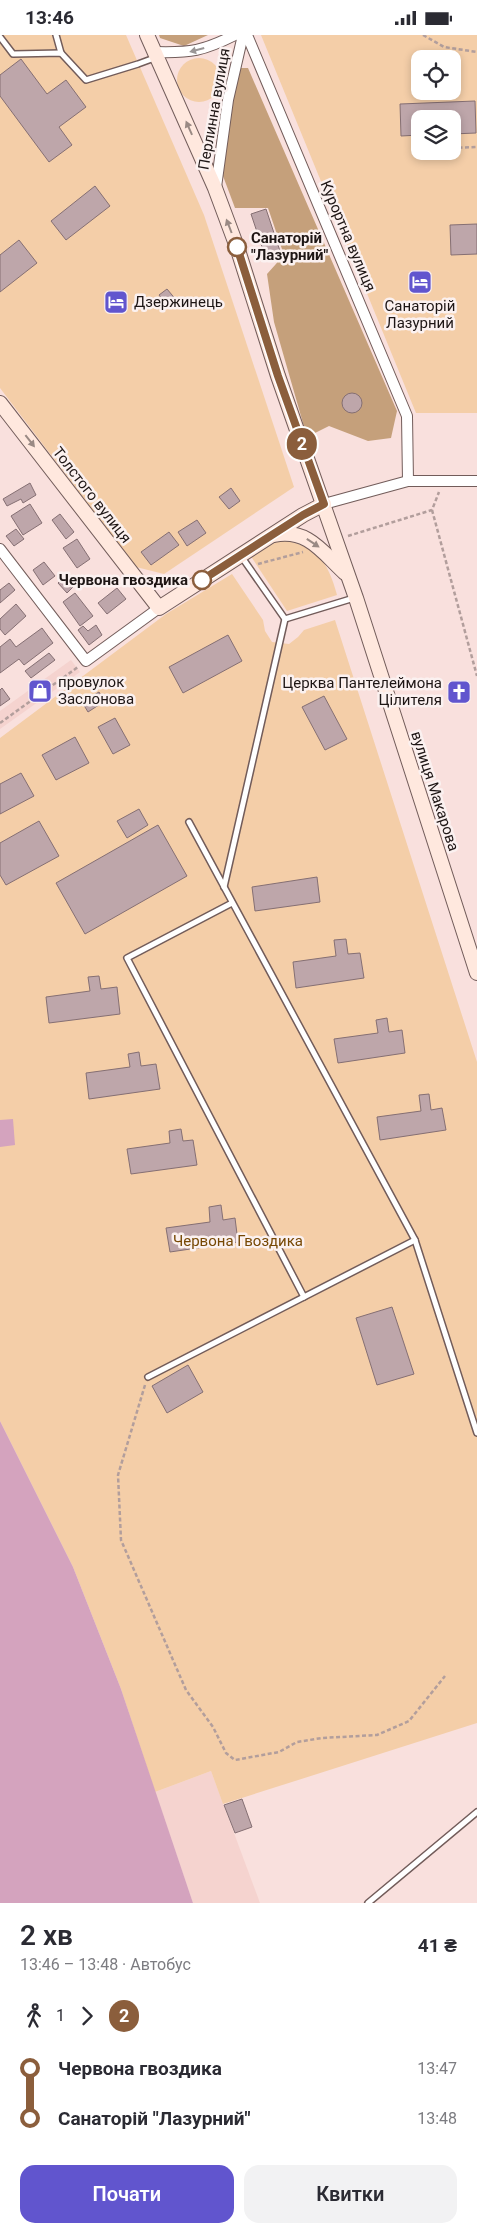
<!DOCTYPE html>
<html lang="uk">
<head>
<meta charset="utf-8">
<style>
	body { margin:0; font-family:Roboto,sans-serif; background:#f2f2f3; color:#2b2b33; height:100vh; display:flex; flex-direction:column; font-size:19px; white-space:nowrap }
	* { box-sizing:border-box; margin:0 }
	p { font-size:16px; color:#7c7c81 }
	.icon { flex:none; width:28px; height:28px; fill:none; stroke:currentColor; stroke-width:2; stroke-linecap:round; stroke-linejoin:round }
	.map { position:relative; height:1868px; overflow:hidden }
	.panel { display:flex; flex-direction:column; background:#fff; flex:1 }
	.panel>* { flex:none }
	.badge { padding:0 10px; border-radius:16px; font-size:18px; line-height:32px }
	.fabs { position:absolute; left:411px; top:15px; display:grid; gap:10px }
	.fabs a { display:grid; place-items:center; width:50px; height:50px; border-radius:10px; background:#fff; box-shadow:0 2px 8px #0003; font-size:25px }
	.map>.badge { position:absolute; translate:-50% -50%; box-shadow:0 0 0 2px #fff }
	.legs { display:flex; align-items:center; gap:8px; height:55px; padding:0 20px; font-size:16px }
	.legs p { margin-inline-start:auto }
	.headline { display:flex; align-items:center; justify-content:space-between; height:85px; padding:0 20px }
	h1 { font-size:28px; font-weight:600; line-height:38px }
	.button { display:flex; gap:10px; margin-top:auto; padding:10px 20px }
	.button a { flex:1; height:58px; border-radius:15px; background:#6155ce; color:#fff; font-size:20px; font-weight:600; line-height:58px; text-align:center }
	.button a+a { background:#f2f2f3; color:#2b2b33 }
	ul { padding:0 20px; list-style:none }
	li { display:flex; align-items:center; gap:18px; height:50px; font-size:19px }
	li i { display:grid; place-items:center; width:8px; height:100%; margin:0 6px; background:currentColor }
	li i::after { content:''; width:12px; height:12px; margin:-6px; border:4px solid; border-radius:50%; background:#fff }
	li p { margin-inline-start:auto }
	li:first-child i { background:linear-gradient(#0000 50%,currentColor 0) }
	li:last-child i { background:linear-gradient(currentColor 50%,#0000 0) }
	.status { display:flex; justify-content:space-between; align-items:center; height:35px; padding:0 25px; background:#fff; direction:ltr }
	.status svg { height:14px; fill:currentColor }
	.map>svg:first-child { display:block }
	.built { fill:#f5d3cf }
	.green { fill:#f4cea8; fill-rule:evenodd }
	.forest { fill:#c5a07b }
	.water { fill:#d4a3be }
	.building { fill:#bea6aa; stroke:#856f73 }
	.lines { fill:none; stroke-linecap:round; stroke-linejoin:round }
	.lane-casing { stroke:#725c5a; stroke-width:8 }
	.street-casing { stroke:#725c5a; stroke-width:12 }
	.secondary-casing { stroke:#725c5a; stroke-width:16 }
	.path { stroke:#b29e9c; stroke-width:2.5; stroke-dasharray:4 2.5; stroke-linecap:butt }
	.lane { stroke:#fff; stroke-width:5 }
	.street { stroke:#fff; stroke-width:10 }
	.secondary { stroke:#ffe8de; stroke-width:14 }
	.oneway { fill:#9a9696 }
	.oneway2 { fill:#9a8a84 }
	.line-1-casing { stroke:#fff; stroke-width:11 }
	.line-1 { stroke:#8b5e3c; stroke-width:8 }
	.stop-1-dot { fill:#fff; stroke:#8b5e3c; stroke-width:2.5 }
	.labels { text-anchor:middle; stroke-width:5; stroke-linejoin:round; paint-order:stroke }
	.street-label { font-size:15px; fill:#1e1615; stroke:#fbf1f0 }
	.stop-label { font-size:15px; font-weight:bold; fill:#1e1615; stroke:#fbf1f0; text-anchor:start }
	.poi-label { font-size:15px; fill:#1e1615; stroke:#fbf1f0; text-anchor:start }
	.park-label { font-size:15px; fill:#774804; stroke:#fbf1f0 }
</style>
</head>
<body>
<div class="status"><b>13:46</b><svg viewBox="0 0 49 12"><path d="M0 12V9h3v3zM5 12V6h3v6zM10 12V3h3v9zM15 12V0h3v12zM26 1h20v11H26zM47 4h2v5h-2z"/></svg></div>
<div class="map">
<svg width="477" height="1868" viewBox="0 0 477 1868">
	<rect width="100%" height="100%" fill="#f9e0dd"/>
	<g class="built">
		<polygon points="71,625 80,637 0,694 0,676"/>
		<polygon points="211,1736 260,1868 193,1868 155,1757"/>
	</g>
	<g class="green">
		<polygon points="0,0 126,0 204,180 294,452 164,539 136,532 0,353"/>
		<path d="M261 0H477V378H416ZM420 24H452V56H420ZM420 84H452V116H420Z"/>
		<circle cx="199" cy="45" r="22"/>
		<path d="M280 504C317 512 327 524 337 560L287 576 250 520 267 508Z"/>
		<polygon points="232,539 263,585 265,596 272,607 289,609 298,602 304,595 335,585 477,1027 477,1688 223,1769 211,1736 155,1757 121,1654 73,1532 0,1386 0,703 166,579"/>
	</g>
	<g class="forest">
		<polygon points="159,0 208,0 184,11 160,3"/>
		<polygon points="240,33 248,33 397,376 391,403 368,406 329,391 307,402 274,287 267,239 284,220 268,173 235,173 223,141 232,68"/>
	</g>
	<g class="water">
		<polygon points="13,1084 15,1110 0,1112 0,1085"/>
		<polygon points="0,1386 73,1532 121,1654 193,1868 0,1868"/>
	</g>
	<g class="building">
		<polygon points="21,24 47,59 66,45 86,72 59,92 72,110 49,127 0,61 0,40"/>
		<polygon points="475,66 476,98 452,99 452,84 420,84 420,100 401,101 400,69"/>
		<polygon points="95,151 110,171 66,205 51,186"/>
		<polygon points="266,174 281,219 266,224 251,179"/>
		<polygon points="477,189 477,219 451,220 450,190"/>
		<polygon points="19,205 37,228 0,257 0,220"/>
		<polygon points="167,254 177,266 169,273 159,260"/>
		<circle cx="352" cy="368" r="10"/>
		<polygon points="30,448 36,460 23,468 21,464 7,471 3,464"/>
		<polygon points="231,453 240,466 229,474 219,462"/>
		<polygon points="30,469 42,488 23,500 11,481"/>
		<polygon points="60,479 74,497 66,504 52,485"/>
		<polygon points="197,485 206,498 187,511 178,497"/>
		<polygon points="16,494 24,504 14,511 6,501"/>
		<polygon points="169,497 179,510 151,530 141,517"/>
		<polygon points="77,504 90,524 77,533 63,513"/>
		<polygon points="44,527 55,541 43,550 33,535"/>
		<polygon points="65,541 74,551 67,558 58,548"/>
		<polygon points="9,548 15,555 0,568 0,555"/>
		<polygon points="117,553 126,564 107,579 98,568"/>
		<polygon points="75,558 93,581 80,591 63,567"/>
		<polygon points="16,569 26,581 5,600 0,594 0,584"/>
		<polygon points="96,590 102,600 89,610 78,595 83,591 88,596"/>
		<polygon points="42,593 53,608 24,630 19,624 0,638 0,612 10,604 16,612"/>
		<polygon points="228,600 242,626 183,658 169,632"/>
		<polygon points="49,618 55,625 31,643 25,636"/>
		<polygon points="2,653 10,664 0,671 0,655"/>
		<polygon points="99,657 105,666 88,677 82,667"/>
		<polygon points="324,661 347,704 325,715 302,672"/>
		<polygon points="115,683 130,710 113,719 98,692"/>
		<polygon points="75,702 89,728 56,745 42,720"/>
		<polygon points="21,738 34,761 0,779 0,749"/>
		<polygon points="139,774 148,790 127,803 117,786"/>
		<polygon points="39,786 59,821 6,850 0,840 0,808"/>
		<polygon points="158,790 187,841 85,899 56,848"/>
		<polygon points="317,842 320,867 255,876 252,852"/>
		<polygon points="346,904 348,919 360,918 364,943 296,953 293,927 336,921 334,905"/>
		<polygon points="99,941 101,954 117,952 120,979 49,988 46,962 90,956 88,942"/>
		<polygon points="387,983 389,997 402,995 405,1018 338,1028 334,1004 378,998 376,985"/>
		<polygon points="139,1017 141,1031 156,1029 160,1054 89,1064 86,1038 130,1032 128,1019"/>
		<polygon points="429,1059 431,1075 442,1073 446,1095 380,1105 377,1082 421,1076 419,1060"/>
		<polygon points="181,1094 183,1106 193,1105 197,1130 131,1139 127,1114 170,1108 169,1096"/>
		<polygon points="221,1170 223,1185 235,1183 238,1207 170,1217 166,1193 210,1187 209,1172"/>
		<polygon points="392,1272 414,1339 377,1350 356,1283"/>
		<polygon points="188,1330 203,1357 167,1378 152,1351"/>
		<polygon points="242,1764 252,1792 235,1798 224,1770"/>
	</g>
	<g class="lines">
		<g class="lane-casing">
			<g id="lane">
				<polyline points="56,0 61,18"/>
				<polyline points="0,2 13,19 61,18 86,45 138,29 157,22"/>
				<polyline points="241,521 285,584 354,563"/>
				<polyline points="189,787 415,1205 477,1398"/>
				<polyline points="224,852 285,584"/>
				<polyline points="232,868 127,923 304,1262"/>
				<polyline points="148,1342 415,1205"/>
				<polyline points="368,1868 477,1777"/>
			</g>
		</g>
		<g class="street-casing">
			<g id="street">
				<polyline points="247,0 407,381 408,446"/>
				<path d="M155 17C191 18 203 16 235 0"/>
				<polyline points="216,152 228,65 243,0"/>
				<polyline points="324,469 408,446 477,446"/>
				<polyline points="0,514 86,626 159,573"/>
			</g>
		</g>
		<g class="secondary-casing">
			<g id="secondary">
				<polyline points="147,0 215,153 237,212 278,341 356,563 477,938"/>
				<polyline points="0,368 159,573 303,480 324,469"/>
				<path d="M274 500C308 493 323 518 345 538"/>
			</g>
		</g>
		<g class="path">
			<polyline points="423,0 444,12 477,17"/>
			<polyline points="452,113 477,112"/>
			<polyline points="432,475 477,641"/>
			<polyline points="348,501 432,475 439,457"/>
			<polyline points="258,529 303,517"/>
			<polyline points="0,688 78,632"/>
			<polyline points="145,1350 118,1440 121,1505 186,1655 213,1692 226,1718 235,1725 279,1717 297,1707 322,1703 377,1700 409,1686 445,1641"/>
		</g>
		<use href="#lane" class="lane"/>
		<use href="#street" class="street"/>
		<use href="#secondary" class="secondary"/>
	</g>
	<defs><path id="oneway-solid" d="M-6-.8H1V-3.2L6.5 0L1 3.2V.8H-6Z" transform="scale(1.25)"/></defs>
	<use class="oneway" href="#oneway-solid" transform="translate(197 15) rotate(165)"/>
	<g class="oneway2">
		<use href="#oneway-solid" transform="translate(189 93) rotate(-114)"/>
		<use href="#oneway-solid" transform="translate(229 191) rotate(-111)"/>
		<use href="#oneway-solid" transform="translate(30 406) rotate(52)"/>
		<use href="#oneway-solid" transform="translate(313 508) rotate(34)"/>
	</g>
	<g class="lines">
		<g class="line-1-casing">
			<polyline id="line-1" points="202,545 303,480 324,469 278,341 237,212"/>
		</g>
		<use href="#line-1" class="line-1"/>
	</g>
	<defs>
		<g id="hotel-square" transform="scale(1.25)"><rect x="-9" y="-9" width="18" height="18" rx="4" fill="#6155ce" stroke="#fbf1f0"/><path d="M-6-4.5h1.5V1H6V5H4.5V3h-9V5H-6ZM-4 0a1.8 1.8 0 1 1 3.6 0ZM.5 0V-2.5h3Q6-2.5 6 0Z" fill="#fff"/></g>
		<g id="shop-square" transform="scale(1.25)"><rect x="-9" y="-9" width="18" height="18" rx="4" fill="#6155ce" stroke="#fbf1f0"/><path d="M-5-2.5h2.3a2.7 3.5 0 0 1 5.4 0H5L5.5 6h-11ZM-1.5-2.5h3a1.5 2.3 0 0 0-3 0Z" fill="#fff"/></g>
		<g id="church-square" transform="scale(1.25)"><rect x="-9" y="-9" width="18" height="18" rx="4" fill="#6155ce" stroke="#fbf1f0"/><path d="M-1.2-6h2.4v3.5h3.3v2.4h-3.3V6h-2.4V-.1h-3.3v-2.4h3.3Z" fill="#fff"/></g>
	</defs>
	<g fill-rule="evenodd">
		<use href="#hotel-square" x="420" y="247"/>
		<use href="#hotel-square" x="116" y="267"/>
		<use href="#shop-square" x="40" y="656"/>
		<use href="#church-square" x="459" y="657"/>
	</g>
	<g class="stop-1-dot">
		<circle cx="237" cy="212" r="9"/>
		<circle cx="202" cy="545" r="9"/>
	</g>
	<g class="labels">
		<g class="street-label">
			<text transform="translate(214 74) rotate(-80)" y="5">Перлинна вулиця</text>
			<text transform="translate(348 201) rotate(67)" y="5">Курортна вулиця</text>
			<text transform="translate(92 460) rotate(52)" y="5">Толстого вулиця</text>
			<text transform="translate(435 756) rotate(72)" y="5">вулиця Макарова</text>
		</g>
		<g class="stop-label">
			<text x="251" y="208">Санаторій<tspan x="251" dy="17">"Лазурний"</tspan></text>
			<text x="188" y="550" text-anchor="end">Червона гвоздика</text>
		</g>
		<g class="poi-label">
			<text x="134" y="272">Дзержинець</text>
			<text x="420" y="276" text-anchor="middle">Санаторій<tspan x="420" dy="17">Лазурний</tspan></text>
			<text x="58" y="652">провулок<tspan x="58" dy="17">Заслонова</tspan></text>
			<text x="442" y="653" text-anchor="end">Церква Пантелеймона<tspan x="442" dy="17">Цілителя</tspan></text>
		</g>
		<g class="park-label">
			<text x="238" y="1211">Червона Гвоздика</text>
		</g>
	</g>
</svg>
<div class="fabs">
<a><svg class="icon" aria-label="locate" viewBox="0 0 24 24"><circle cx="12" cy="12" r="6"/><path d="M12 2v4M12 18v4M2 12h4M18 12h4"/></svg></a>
<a><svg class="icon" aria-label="layers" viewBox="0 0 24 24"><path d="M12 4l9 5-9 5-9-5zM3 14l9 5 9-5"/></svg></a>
</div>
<b class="badge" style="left:302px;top:409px;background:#8b5e3c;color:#fff">2</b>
</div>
<section class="panel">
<div class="headline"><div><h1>2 хв</h1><p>13:46 – 13:48 · Автобус</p></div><b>41 ₴</b></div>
<div class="legs"><svg class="icon" aria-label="walk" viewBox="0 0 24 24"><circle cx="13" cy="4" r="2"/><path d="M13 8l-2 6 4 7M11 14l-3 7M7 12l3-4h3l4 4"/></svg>1<svg class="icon" aria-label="forward" viewBox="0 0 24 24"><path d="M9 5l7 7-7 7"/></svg><b class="badge" style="background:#8b5e3c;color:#fff">2</b></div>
<ul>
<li><i style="color:#8b5e3c"></i><b>Червона гвоздика</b><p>13:47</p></li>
<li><i style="color:#8b5e3c"></i><b>Санаторій &quot;Лазурний&quot;</b><p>13:48</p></li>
</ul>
<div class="button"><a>Почати</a><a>Квитки</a></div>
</section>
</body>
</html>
